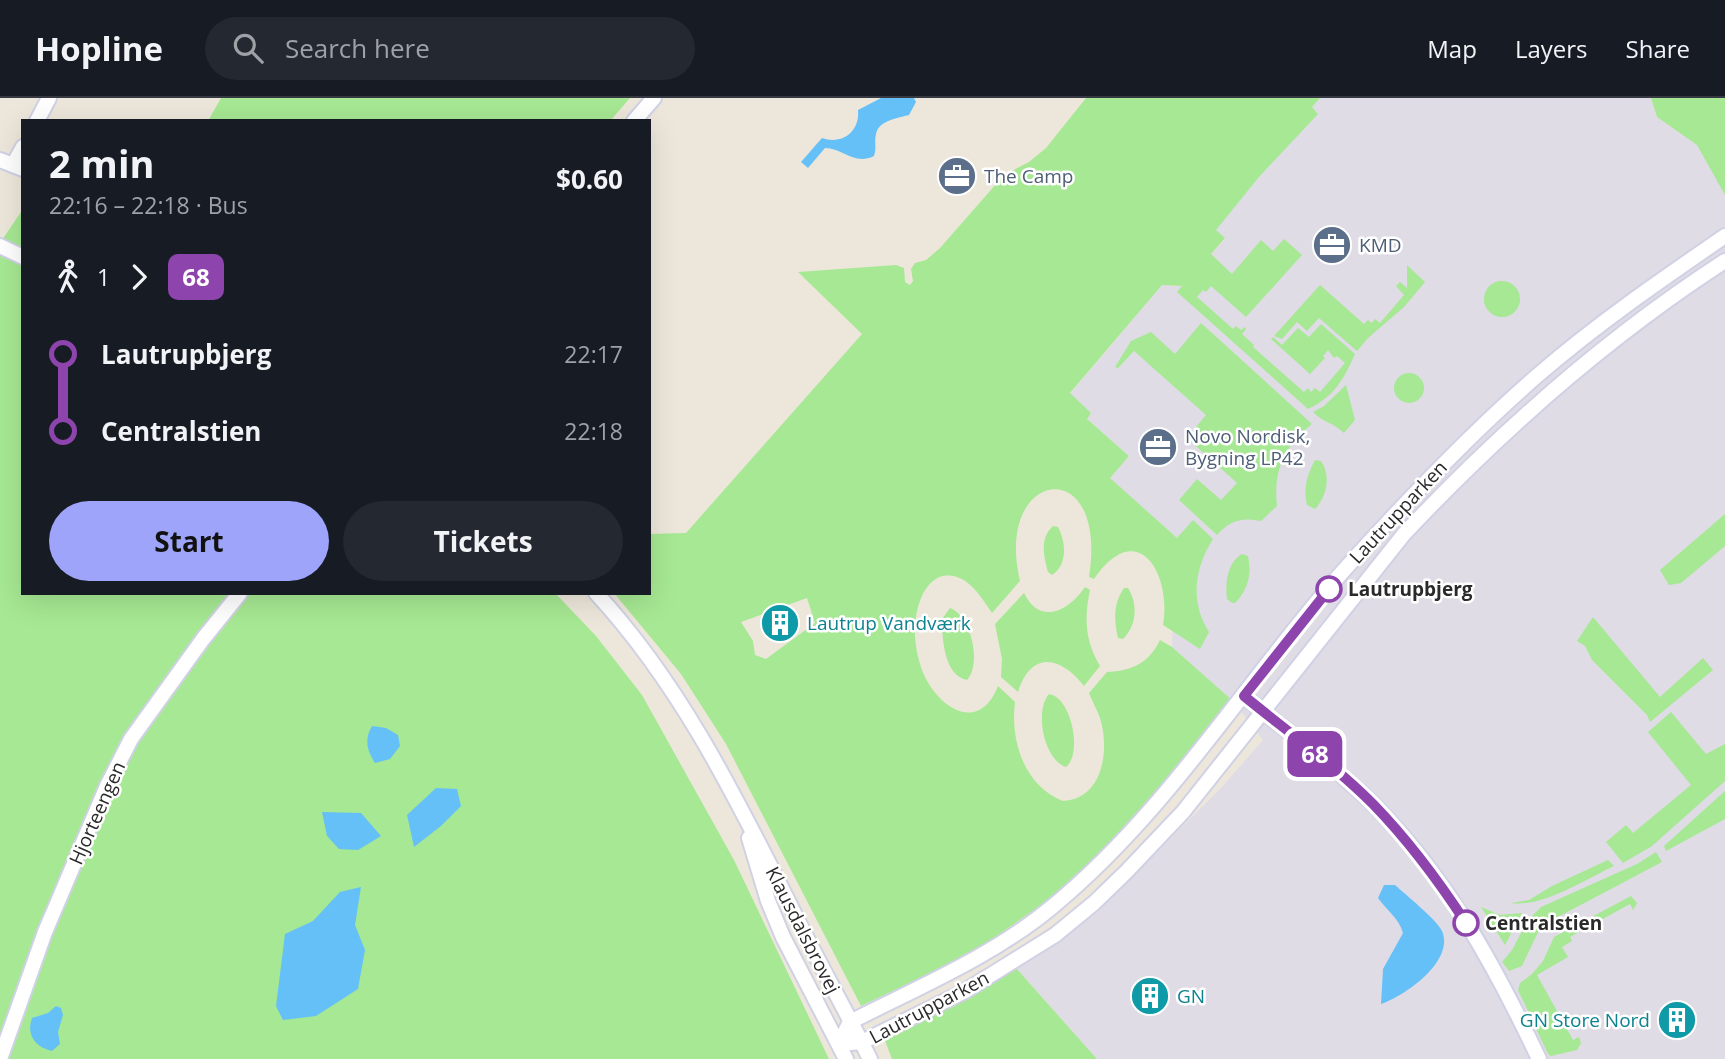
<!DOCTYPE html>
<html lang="en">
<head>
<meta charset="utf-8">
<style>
	body { margin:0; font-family:"Open Sans",sans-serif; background:#242831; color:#f1f3f6; height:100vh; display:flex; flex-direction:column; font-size:26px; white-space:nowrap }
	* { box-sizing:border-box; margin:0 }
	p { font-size:23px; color:#9ea1a6 }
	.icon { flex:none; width:38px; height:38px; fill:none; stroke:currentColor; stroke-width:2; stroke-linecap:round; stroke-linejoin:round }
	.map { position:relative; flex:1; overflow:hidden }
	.details { position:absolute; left:21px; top:21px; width:630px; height:476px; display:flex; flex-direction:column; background:#171b24; border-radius:0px; box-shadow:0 7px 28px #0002 }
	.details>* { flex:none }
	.badge { padding:0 14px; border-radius:10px; font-size:24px; line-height:46px }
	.map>.badge { position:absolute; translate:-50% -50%; box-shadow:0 0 0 4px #fff }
	.legs { display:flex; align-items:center; gap:10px; height:77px; padding:0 28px; font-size:23px }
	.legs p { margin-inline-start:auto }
	.overview { display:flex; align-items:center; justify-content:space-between; height:119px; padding:0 28px }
	h1 { font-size:38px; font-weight:700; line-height:52px }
	.button { display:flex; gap:14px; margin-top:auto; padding:14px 28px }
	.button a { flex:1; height:80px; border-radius:42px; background:#9da4fa; color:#111; font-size:28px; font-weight:700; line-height:80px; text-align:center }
	.button a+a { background:#242831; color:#f1f3f6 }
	ul { padding:0 28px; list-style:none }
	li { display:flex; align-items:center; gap:24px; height:77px; font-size:26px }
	li i { display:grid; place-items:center; width:10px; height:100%; margin:0 9px; background:currentColor }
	li i::after { content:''; width:18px; height:18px; margin:-9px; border:5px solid; border-radius:50%; background:#171b24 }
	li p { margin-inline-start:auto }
	li:first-child i { background:linear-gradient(#0000 50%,currentColor 0) }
	li:last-child i { background:linear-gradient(currentColor 50%,#0000 0) }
	header { display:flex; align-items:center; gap:42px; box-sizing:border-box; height:98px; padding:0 35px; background:#171b24; border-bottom:2px solid #363941 }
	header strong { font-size:33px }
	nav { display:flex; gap:38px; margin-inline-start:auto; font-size:24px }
	.search { width:490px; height:63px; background:#242831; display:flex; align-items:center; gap:18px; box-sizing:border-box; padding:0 24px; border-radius:38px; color:#9ea1a6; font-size:26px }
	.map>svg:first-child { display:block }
	.industrial { fill:#dfdce5 }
	.green { fill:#a6e893; fill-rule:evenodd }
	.water { fill:#65c0f8 }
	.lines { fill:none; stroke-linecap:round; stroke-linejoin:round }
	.minor-casing { stroke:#d0d1e4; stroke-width:18 }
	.minor { stroke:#fff; stroke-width:14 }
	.line-1-casing { stroke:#fff; stroke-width:16 }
	.line-1 { stroke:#8e44ad; stroke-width:10 }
	.stop-1-dot { fill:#fff; stroke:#8e44ad; stroke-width:3.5 }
	.labels { text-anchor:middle; stroke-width:5; stroke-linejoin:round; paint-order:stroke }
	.service-label { font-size:19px; fill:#4e5e75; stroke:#fff; text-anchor:start }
	.street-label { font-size:19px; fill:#2a2a2a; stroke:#fff }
	.stop-label { font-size:19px; font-weight:bold; fill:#2a2a2a; stroke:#fff; text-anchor:start }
	.culture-label { font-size:19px; fill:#0d838f; stroke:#fff; text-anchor:start }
</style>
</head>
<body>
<header>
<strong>Hopline</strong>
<div class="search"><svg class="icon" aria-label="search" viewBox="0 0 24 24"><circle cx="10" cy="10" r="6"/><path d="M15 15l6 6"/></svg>Search here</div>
<nav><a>Map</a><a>Layers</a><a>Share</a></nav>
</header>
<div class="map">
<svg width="1725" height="961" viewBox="0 0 1725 961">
	<rect width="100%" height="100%" fill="#ede7db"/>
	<polygon class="industrial" points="1320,0 1651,0 1657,19 1697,47 1725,19 1725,961 1097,961 1015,869 1095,811 1139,772 1220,691 1263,642 1233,603 1172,549 1177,440 1109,380 1129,358 1086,320 1091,315 1070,296 1162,187 1182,188 1225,141 1215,132 1259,79 1318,15 1312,9"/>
	<g class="green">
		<polygon points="221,0 630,0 610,23 208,23"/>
		<path d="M1086 0H1320L1312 9 1318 16 1259 79 1216 132 1225 140 1211 156 1232 176 1261 142 1273 153 1284 141 1302 157 1246 219 1211 188 1206 194 1203 192 1197 199 1233 231 1236 228 1241 232 1245 229 1246 231 1242 236 1254 247 1253 249 1304 294 1308 290 1311 294 1315 290 1320 294 1345 265 1337 258 1334 260 1328 252 1323 258 1325 260 1310 276 1271 241 1273 239 1282 247 1298 230 1309 239 1321 226 1355 256C1344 281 1334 299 1308 311L1177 194 1182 188 1162 187 1070 295 1091 315 1087 321 1129 358 1110 380 1177 440 1193 422 1213 441C1194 471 1190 504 1209 534L1200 551 1163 527C1172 477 1138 417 1094 481L1089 479C1109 353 993 370 1020 483L992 515C981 499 967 474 943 478 933 480 925 490 921 500 911 524 914 555 925 579 942 613 980 634 998 588L1015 604C1010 642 1024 688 1063 703 1103 701 1110 652 1100 620 1097 612 1092 603 1089 595L1107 574C1132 573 1149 565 1160 542L1172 549 1233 603 1144 712 1091 767 1047 803 971 856 861 908 726 646 681 576 614 495H649V436L686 435 862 236 798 174 896 167 904 170 905 184 910 187 913 183 911 171 915 165 926 162 940 150 1004 77 1029 64 1046 50ZM807 500 815 525 766 561 755 557 753 543 741 524Z"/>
		<polygon points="1651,0 1725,0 1725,97 1697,47 1657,19"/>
		<polygon points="23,111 23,495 555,495 596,538 642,597 734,762 829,961 0,961 0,145"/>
		<polygon points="1407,167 1425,184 1404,209 1368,240 1357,253 1319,220 1307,233 1297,224 1282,241 1274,238 1320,187 1364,226 1368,222 1372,225 1375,221 1380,225 1404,197 1396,188 1400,184 1407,190"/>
		<circle cx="1502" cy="201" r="18"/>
		<path d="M1201 225 1312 326C1285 347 1273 372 1277 408L1261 423C1242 419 1230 422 1217 437L1179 402 1197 381 1221 402 1237 385 1187 340 1206 317 1134 253 1118 270 1115 269 1131 243 1151 234 1175 256Z"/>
		<circle cx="1409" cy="290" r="15"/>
		<path d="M1346 287 1355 322 1344 335C1334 325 1322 324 1313 314L1324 308Z"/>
		<path d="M1315 362 1321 363C1331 378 1327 398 1315 411L1307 407C1303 390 1307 377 1315 362Z"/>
		<polygon points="1725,416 1725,448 1681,485 1669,487 1660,472"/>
		<path d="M1053 428 1058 429C1066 444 1068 467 1052 477L1048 474C1044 458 1039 441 1053 428Z"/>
		<path d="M1242 456 1248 458C1252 476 1248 492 1235 505H1232L1227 501C1225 485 1227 465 1242 456Z"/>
		<path d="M1085 489 1090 492C1084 520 1085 543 1100 568L1084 588C1061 558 1031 552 1018 594L1001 579 1002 561 995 526 1024 495C1040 528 1069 513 1085 489Z"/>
		<path d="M1124 490H1128C1138 506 1137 527 1123 541L1118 540C1114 522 1113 506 1124 490Z"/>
		<path d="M950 510C971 517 982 566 967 582 944 578 942 540 942 521Z"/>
		<polygon points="1593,519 1660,599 1703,560 1713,572 1650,624 1647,617 1592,562 1585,548 1577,543"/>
		<path d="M1049 596C1071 599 1083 655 1066 669 1044 662 1034 613 1049 596Z"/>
		<polygon points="1671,614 1706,656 1725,646 1725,683 1652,748 1623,765 1606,744 1626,727 1633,735 1691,687 1648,634"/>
		<polygon points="1725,693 1725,721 1666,753 1664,748"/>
		<polygon points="1656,754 1662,764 1556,820 1539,832 1522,868 1509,873 1502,864 1512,852 1528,822 1541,809 1637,766"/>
		<path d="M1608 762 1614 768C1586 781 1542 810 1511 805L1529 802 1552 788Z"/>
		<polygon points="1631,798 1637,805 1633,812 1630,806 1570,839 1572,843 1562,849 1568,859 1537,877 1573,942 1579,939 1581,945 1577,952 1551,958 1548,956 1518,892 1520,885 1532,876 1543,863 1554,839"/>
		<polygon points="1481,809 1500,817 1522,815 1505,847"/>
		<polygon points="1015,869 1097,961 892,961 884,940"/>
	</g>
	<g class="water">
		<path d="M881 0H914L916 4 909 17C898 20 879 22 876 36 874 44 877 50 874 58 854 68 843 50 825 50L808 70 801 64 822 40C842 47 860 34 858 12Z"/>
		<path d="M372 628 386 630 398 637 400 648 390 661 375 665C367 653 364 641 372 628Z"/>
		<polygon points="436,690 457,691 461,708 441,728 414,749 407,717"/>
		<polygon points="322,714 361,715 381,738 358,752 339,751 327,738"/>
		<path d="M1384 787H1395C1406 797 1437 822 1442 833 1455 863 1405 898 1381 906L1383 871 1403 835C1399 820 1387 813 1378 800Z"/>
		<polygon points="361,789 355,827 365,852 358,891 316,918 283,922 276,908 285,836 313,823 340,794"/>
		<path d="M56 908 61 910 63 917 58 934 60 946 52 953C35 949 26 937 32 920L48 915Z"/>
	</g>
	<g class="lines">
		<g class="minor-casing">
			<g id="minor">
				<polyline points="37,23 49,0"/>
				<polyline points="634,23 654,0"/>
				<polyline points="0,62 23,71"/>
				<polyline points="13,67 23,49"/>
				<polyline points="0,148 23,159"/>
				<path d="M596 495C680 586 734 696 789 805 815 858 844 909 870 961"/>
				<path d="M1244 598C1287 633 1331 666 1371 704 1445 776 1495 868 1539 961"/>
				<polyline points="749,740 768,803 783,839 846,961"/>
				<path d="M839 946 850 924C919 889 993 858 1052 809 1172 710 1250 576 1353 462 1411 398 1472 334 1538 277 1597 226 1661 182 1725 138"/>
				<path d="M839 946 862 944 965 893 1055 837 1094 805 1126 774 1183 714 1404 436C1501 333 1606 240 1725 163"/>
				<polyline points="0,961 45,834 107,688 131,641 203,541 240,495"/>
			</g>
		</g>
		<use href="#minor" class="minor"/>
	</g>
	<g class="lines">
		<g class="line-1-casing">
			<path id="line-1" d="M1329 491 1244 598C1287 633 1334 667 1373 706 1408 742 1438 782 1466 825"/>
		</g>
		<use href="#line-1" class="line-1"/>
	</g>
	<defs>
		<g id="office-disc" transform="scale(2.0125)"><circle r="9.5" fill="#5c6f8a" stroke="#fff"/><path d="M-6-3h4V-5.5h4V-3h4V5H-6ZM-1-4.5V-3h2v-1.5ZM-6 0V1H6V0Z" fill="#fff"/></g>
		<g id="building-disc" transform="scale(2.0125)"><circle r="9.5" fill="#0f9aa8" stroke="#fff"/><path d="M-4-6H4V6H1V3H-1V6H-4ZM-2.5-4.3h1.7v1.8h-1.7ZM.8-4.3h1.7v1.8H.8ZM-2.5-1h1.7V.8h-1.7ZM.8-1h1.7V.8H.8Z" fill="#fff"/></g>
	</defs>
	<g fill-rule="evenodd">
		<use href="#office-disc" x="957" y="78"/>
		<use href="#office-disc" x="1332" y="147"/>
		<use href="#office-disc" x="1158" y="349"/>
		<use href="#building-disc" x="780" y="525"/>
		<use href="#building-disc" x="1150" y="898"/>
		<use href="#building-disc" x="1677" y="922"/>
	</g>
	<g class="stop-1-dot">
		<circle cx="1329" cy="491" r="12"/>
		<circle cx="1466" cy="825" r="12"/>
	</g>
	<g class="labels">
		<g class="service-label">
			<text x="984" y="85">The Camp</text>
			<text x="1359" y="154">KMD</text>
			<text x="1185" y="345">Novo Nordisk,<tspan x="1185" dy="22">Bygning LP42</tspan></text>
		</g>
		<g class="street-label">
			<text transform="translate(1398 414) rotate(-47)" y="7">Lautrupparken</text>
			<text transform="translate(97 715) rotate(-66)" y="7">Hjorteengen</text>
			<text transform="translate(803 832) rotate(63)" y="7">Klausdalsbrovej</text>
			<text transform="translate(929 909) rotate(-28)" y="7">Lautrupparken</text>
		</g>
		<g class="stop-label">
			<text x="1348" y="498">Lautrupbjerg</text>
			<text x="1485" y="832">Centralstien</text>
		</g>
		<g class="culture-label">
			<text x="807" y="532">Lautrup Vandværk</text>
			<text x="1177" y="905">GN</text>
			<text x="1650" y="929" text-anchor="end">GN Store Nord</text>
		</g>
	</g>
</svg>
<b class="badge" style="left:1315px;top:656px;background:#8e44ad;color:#fff">68</b>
<section class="details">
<div class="overview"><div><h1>2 min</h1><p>22:16 – 22:18 · Bus</p></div><b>$0.60</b></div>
<div class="legs"><svg class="icon" aria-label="walk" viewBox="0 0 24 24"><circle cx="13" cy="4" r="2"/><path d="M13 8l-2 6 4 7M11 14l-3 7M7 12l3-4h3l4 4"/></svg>1<svg class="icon" aria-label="forward" viewBox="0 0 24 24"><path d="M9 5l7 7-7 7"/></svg><b class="badge" style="background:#8e44ad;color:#fff">68</b></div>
<ul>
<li><i style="color:#8e44ad"></i><b>Lautrupbjerg</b><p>22:17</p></li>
<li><i style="color:#8e44ad"></i><b>Centralstien</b><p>22:18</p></li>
</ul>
<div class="button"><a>Start</a><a>Tickets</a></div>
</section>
</div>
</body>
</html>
